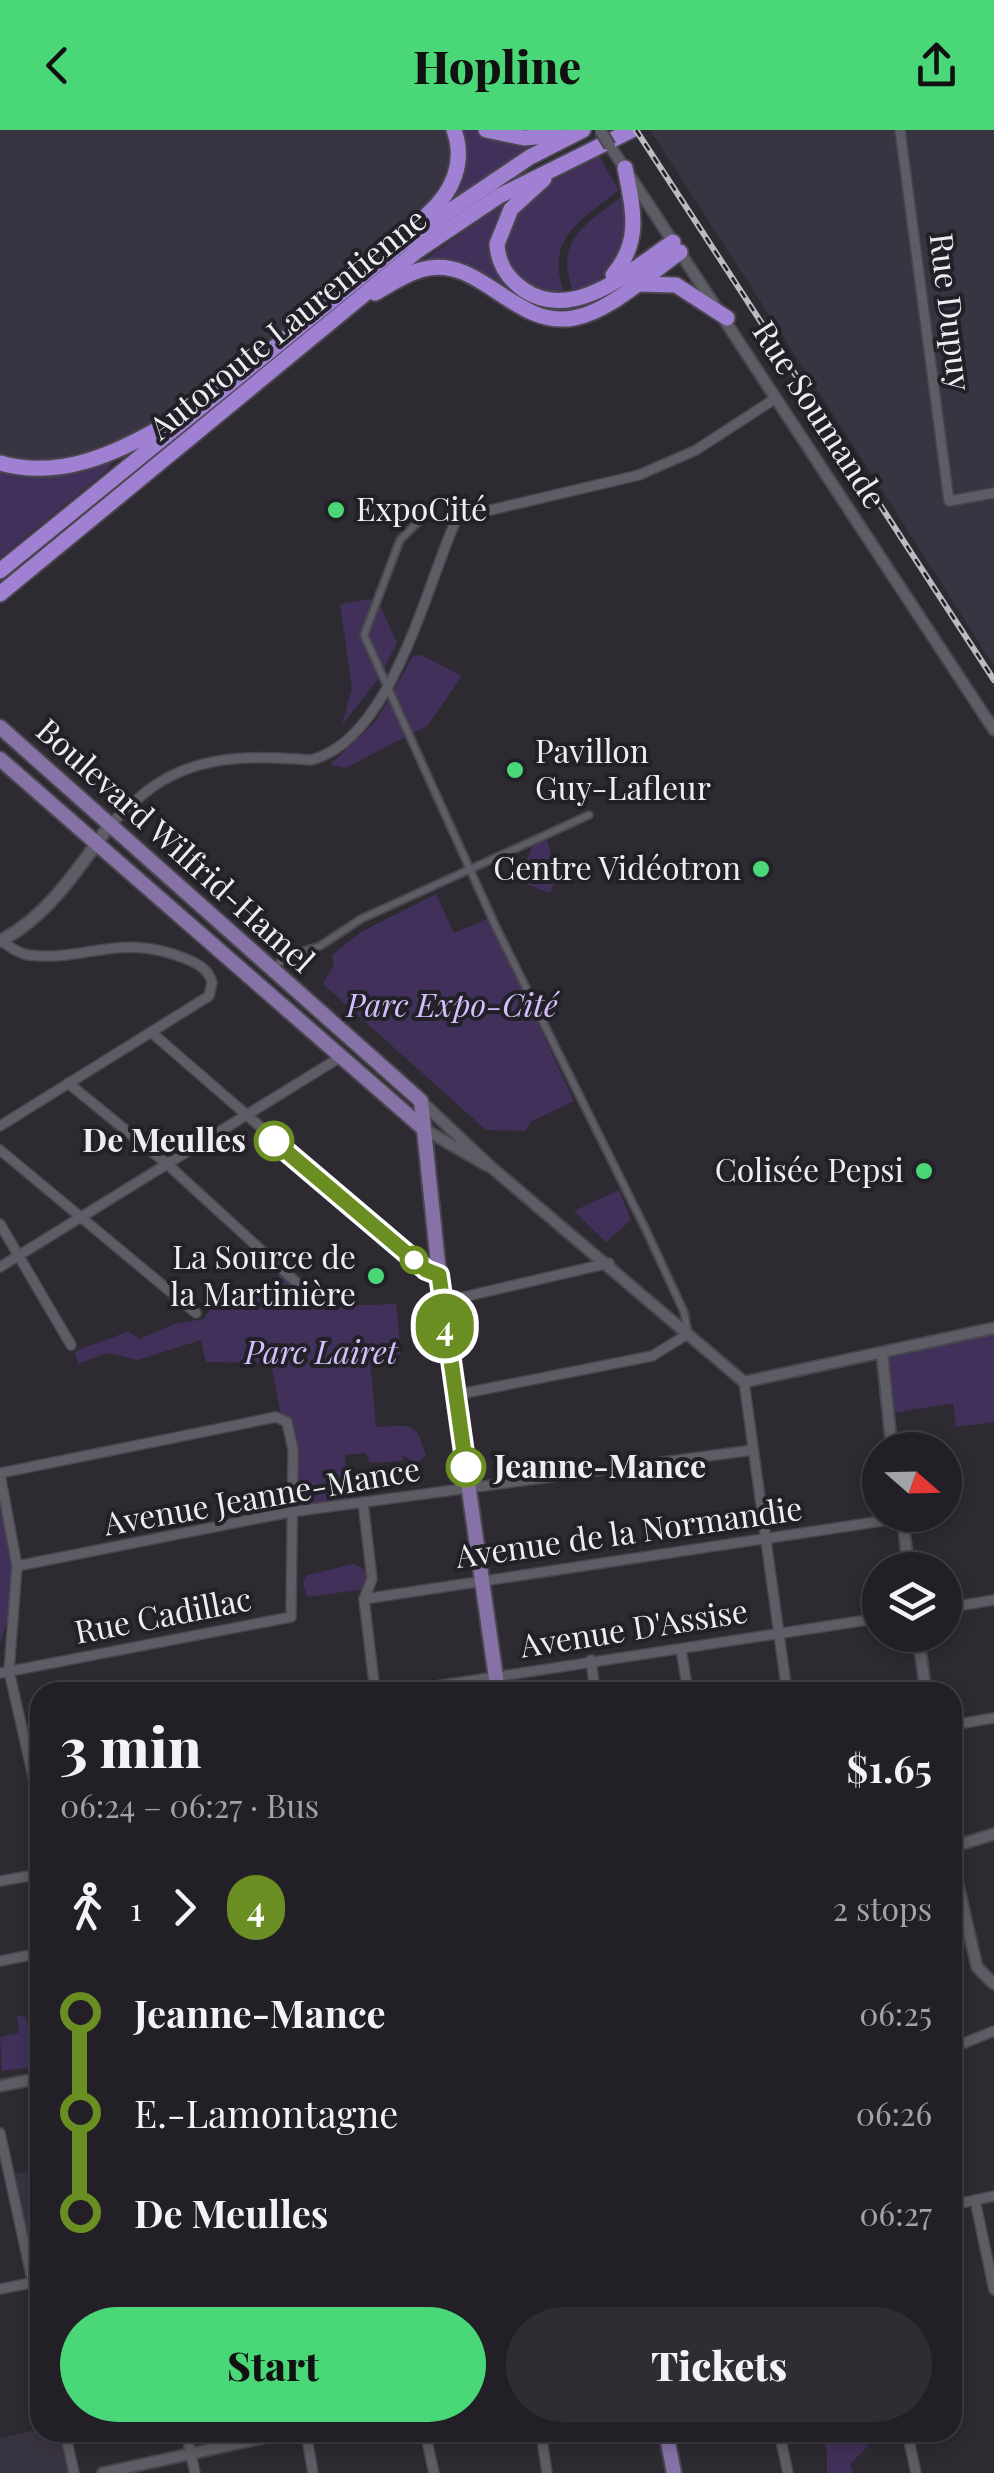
<!DOCTYPE html>
<html lang="en">
<head>
<meta charset="utf-8">
<style>
	body { margin:0; font-family:"Playfair Display",serif; background:#2e2d32; color:#f1f3f6; height:100vh; display:flex; flex-direction:column; font-size:38px; white-space:nowrap }
	* { box-sizing:border-box; margin:0 }
	p { font-size:32px; color:#a2a3a7 }
	.icon { flex:none; width:55px; height:55px; fill:none; stroke:currentColor; stroke-width:2; stroke-linecap:round; stroke-linejoin:round }
	.map { position:relative; flex:1; overflow:hidden }
	.sheet { position:absolute; left:30px; top:1552px; width:932px; height:760px; display:flex; flex-direction:column; background:#222026; border-radius:30px; box-shadow:0 5px 15px #0003,0 0 0 2px #3f3e43 }
	.sheet>* { flex:none }
	.badge { padding:0 20px; border-radius:32px; font-size:35px; line-height:65px }
	.needle { width:65px; rotate:110deg }
	.fabs { position:absolute; left:862px; top:1302px; display:grid; gap:20px }
	.fabs a { display:grid; place-items:center; width:100px; height:100px; border-radius:50%; background:#222026; box-shadow:0 5px 15px #0003,0 0 0 2px #3f3e43; font-size:50px }
	.map>.badge { position:absolute; translate:-50% -50%; box-shadow:0 0 0 5px #fff }
	.legs { display:flex; align-items:center; gap:15px; height:110px; padding:0 30px; font-size:32px }
	.legs p { margin-inline-start:auto }
	.summary { display:flex; align-items:center; justify-content:space-between; height:170px; padding:0 30px }
	h1 { font-size:55px; font-weight:800; line-height:75px }
	.cta { display:flex; gap:20px; margin-top:auto; padding:20px 30px }
	.cta a { flex:1; height:115px; border-radius:60px; background:#4ad778; color:#111; font-size:40px; font-weight:800; line-height:115px; text-align:center }
	.cta a+a { background:#2e2d32; color:#f1f3f6 }
	ul { padding:0 30px; list-style:none }
	li { display:flex; align-items:center; gap:35px; height:100px; font-size:38px }
	li i { display:grid; place-items:center; width:15px; height:100%; margin:0 12px; background:currentColor }
	li i::after { content:''; width:25px; height:25px; margin:-12px; border:8px solid; border-radius:50%; background:#222026 }
	li p { margin-inline-start:auto }
	li:first-child i { background:linear-gradient(#0000 50%,currentColor 0) }
	li:last-child i { background:linear-gradient(currentColor 50%,#0000 0) }
	header { display:flex; justify-content:space-between; align-items:center; height:130px; padding:0 30px; background:#4ad778; color:#111; font-size:45px; font-weight:800 }
	.map>svg:first-child { display:block }
	.built { fill:#393441 }
	.green { fill:#41315a }
	.lines { fill:none; stroke-linecap:round; stroke-linejoin:round }
	.pedestrian-casing { stroke:#49474d; stroke-width:10 }
	.minor-casing { stroke:#49474d; stroke-width:12 }
	.tertiary-casing { stroke:#49474d; stroke-width:14 }
	.secondary-casing { stroke:#49474d; stroke-width:15 }
	.primary-casing { stroke:#49474d; stroke-width:18 }
	.motorway-casing { stroke:#49474d; stroke-width:19 }
	.pedestrian { stroke:#5e5c64; stroke-width:6 }
	.minor { stroke:#5e5c64; stroke-width:9 }
	.tertiary { stroke:#5e5c64; stroke-width:10 }
	.secondary { stroke:#5e5c64; stroke-width:11 }
	.primary { stroke:#8672a7; stroke-width:14 }
	.motorway { stroke:#a080d3; stroke-width:15 }
	.rail-casing { stroke:#bcbbc1; stroke-width:6 }
	.rail { stroke:#232128; stroke-width:2.5; stroke-dasharray:8; stroke-linecap:butt }
	.tertiary-bridge-casing { stroke:#49474d; stroke-width:14; stroke-linecap:butt }
	.tertiary-bridge { stroke:#5e5c64; stroke-width:10 }
	.line-1-casing { stroke:#fff; stroke-width:22 }
	.line-1 { stroke:#6b8e23; stroke-width:15 }
	.poi-dot { fill:#4ad778; stroke:#232128; stroke-width:4 }
	.stop-1-dot { fill:#fff; stroke:#6b8e23; stroke-width:5 }
	.labels { text-anchor:middle; stroke-width:8; stroke-linejoin:round; paint-order:stroke }
	.street-label { font-size:32px; fill:#eeedf2; stroke:#232128 }
	.poi-label { font-size:32px; fill:#eeedf2; stroke:#232128; text-anchor:end }
	.park-label { font-size:32px; font-style:italic; fill:#d4bffc; stroke:#232128 }
	.stop-label { font-size:32px; font-weight:bold; fill:#eeedf2; stroke:#232128; text-anchor:end }
</style>
</head>
<body>
<header><svg class="icon" aria-label="back" viewBox="0 0 24 24"><path d="M15 5l-7 7 7 7"/></svg>Hopline<svg class="icon" aria-label="share" viewBox="0 0 24 24"><path d="M12 15V3M7 8l5-5 5 5M5 13v7h14v-7"/></svg></header>
<div class="map">
<svg width="994" height="2343" viewBox="0 0 994 2343">
	<rect width="100%" height="100%" fill="#2d2a32"/>
	<g class="built">
		<polygon points="0,0 454,0 458,19 432,81 404,112 205,272 126,318 82,333 0,333"/>
		<polygon points="650,0 994,0 994,536 892,376"/>
		<polygon points="40,2039 40,2151 33,2152 9,2045"/>
		<polygon points="40,2299 61,2303 69,2343 0,2343 0,2308"/>
	</g>
	<g class="green">
		<polygon points="459,0 478,0 534,16 447,72"/>
		<path d="M597 23 619 60C581 90 543 109 565 164 544 163 522 155 512 136 483 82 560 44 597 23Z"/>
		<polygon points="528,56 509,74 500,143 571,180 543,180 421,132"/>
		<path d="M621 67H626C633 112 618 146 574 163 553 112 583 96 621 67Z"/>
		<polygon points="117,327 105,342 0,428 0,337"/>
		<polygon points="370,469 379,473 397,513 379,548 342,595 352,558 340,474"/>
		<polygon points="421,525 462,546 428,595 346,638 330,635 376,591 413,526"/>
		<polygon points="546,708 557,742 550,763 518,751 534,712"/>
		<polygon points="436,764 454,803 489,788 574,971 530,992 526,1001 486,1000 323,854 334,834 332,825 361,802"/>
		<polygon points="619,1060 631,1090 606,1112 574,1081"/>
		<path d="M279 1145 297 1156 286 1163 291 1178C326 1172 360 1178 396 1173L401 1224 370 1230 376 1297C410 1296 416 1289 426 1326L416 1334 403 1325 402 1331 370 1333 366 1323 345 1325 347 1375 290 1382 293 1348 271 1233 206 1232 201 1210 138 1230 107 1223 78 1234 75 1222C93 1213 110 1210 128 1201L140 1209 174 1194 204 1189 225 1157 246 1173 248 1158 270 1153Z"/>
		<polygon points="994,1196 994,1292 956,1297 953,1273 887,1284 882,1223"/>
		<path d="M0 1344C13 1412 24 1444 0 1513Z"/>
		<polygon points="354,1434 364,1439 372,1458 307,1467 303,1453 307,1445"/>
		<polygon points="17,1886 26,1887 32,1914 40,1911 40,1936 2,1941 0,1907 19,1903"/>
		<polygon points="863,2303 868,2316 850,2334 853,2343 827,2343 827,2320 820,2303"/>
	</g>
	<g class="lines">
		<g class="pedestrian-casing">
			<g id="pedestrian">
				<polyline points="423,387 400,410 364,505 496,797 646,1100 684,1182 688,1203"/>
				<polyline points="273,839 285,827 320,816 361,789 589,685"/>
			</g>
		</g>
		<g class="minor-casing">
			<g id="minor">
				<polyline points="900,0 949,371 994,363"/>
				<path d="M111 693C124 683 134 671 146 662 195 623 252 626 311 630 392 610 426 455 457 388L639 345 696 320 776 268"/>
				<polyline points="152,903 426,1140 439,1145"/>
				<polyline points="68,953 166,1033 296,1152"/>
				<path d="M0 996 209 866 212 853C209 839 197 833 184 828 118 802 86 832 28 825 17 823 10 817 1 810"/>
				<polyline points="0,1020 196,1183"/>
				<polyline points="0,1094 71,1215"/>
				<polyline points="0,1137 339,928"/>
				<polyline points="442,1172 609,1133"/>
				<polyline points="744,1252 787,1562"/>
				<polyline points="455,1265 652,1226 688,1204"/>
				<polyline points="0,1343 276,1287 287,1292 293,1320 291,1487 0,1543"/>
				<polyline points="0,1344 17,1436 9,1541 40,1677"/>
				<polyline points="363,1372 372,1449 364,1469 375,1562"/>
				<polyline points="17,1436 290,1382 753,1320"/>
				<polyline points="364,1469 902,1388"/>
				<polyline points="945,1478 994,1470"/>
				<polyline points="681,1519 688,1562"/>
				<polyline points="591,1530 595,1562"/>
				<polyline points="397,1562 880,1488"/>
				<polyline points="952,1595 994,1588"/>
				<polyline points="0,1751 40,1744"/>
				<polyline points="0,1831 40,1823"/>
				<polyline points="952,1918 994,1901"/>
				<polyline points="0,2003 40,2186"/>
				<polyline points="975,2070 994,2160"/>
				<polyline points="952,2075 994,2066"/>
				<polyline points="0,2159 40,2151"/>
				<polyline points="65,2302 74,2343"/>
				<polyline points="186,2302 195,2343"/>
				<polyline points="306,2302 313,2343"/>
				<polyline points="425,2302 434,2343"/>
				<polyline points="541,2302 547,2343"/>
				<polyline points="779,2302 788,2343"/>
				<polyline points="907,2302 916,2343"/>
			</g>
		</g>
		<g class="tertiary-casing">
			<g id="tertiary">
				<polyline points="610,16 994,600"/>
				<polyline points="421,971 491,1037 744,1252 994,1198"/>
				<polyline points="424,999 486,1035"/>
				<polyline points="882,1223 892,1320"/>
				<polyline points="902,1385 909,1440"/>
				<polyline points="918,1505 926,1562"/>
				<polyline points="952,1717 994,1704"/>
				<polyline points="952,1729 977,1837 994,1854"/>
				<polyline points="0,1956 40,1948"/>
				<polyline points="103,2343 290,2302"/>
			</g>
		</g>
		<g class="secondary-casing">
			<path id="secondary" d="M0 811C49 786 80 736 111 693"/>
		</g>
		<g class="primary-casing">
			<g id="primary">
				<polyline points="0,597 421,971 442,1172 498,1562"/>
				<polyline points="0,629 424,999"/>
				<polyline points="666,2302 674,2343"/>
			</g>
		</g>
		<g class="motorway-casing">
			<g id="motorway">
				<polyline points="486,0 524,8 559,5"/>
				<path d="M544 49 511 79 497 114C498 134 507 148 524 160 575 194 633 138 673 112"/>
				<path d="M427 85C452 63 466 33 454 0"/>
				<path d="M613 145C642 111 633 79 625 38"/>
				<polyline points="638,154 676,155 727,188"/>
				<path d="M375 163C391 154 407 143 424 139 481 125 514 199 574 188 611 181 650 143 680 122"/>
				<path d="M0 333C59 350 116 324 167 294"/>
				<polyline points="0,441 404,112 530,27 583,0"/>
				<polyline points="0,464 417,121 499,66 632,0"/>
			</g>
		</g>
		<use href="#pedestrian" class="pedestrian"/>
		<use href="#minor" class="minor"/>
		<use href="#tertiary" class="tertiary"/>
		<use href="#secondary" class="secondary"/>
		<use href="#primary" class="primary"/>
		<use href="#motorway" class="motorway"/>
		<g class="rail-casing">
			<polyline id="rail" points="636,0 994,550"/>
		</g>
		<use href="#rail" class="rail"/>
		<g class="tertiary-bridge-casing">
			<polyline id="tertiary-bridge" points="600,0 610,16"/>
		</g>
		<use href="#tertiary-bridge" class="tertiary-bridge"/>
	</g>
	<g class="lines">
		<g class="line-1-casing">
			<polyline id="line-1" points="274,1011 426,1140 439,1145 466,1337"/>
		</g>
		<use href="#line-1" class="line-1"/>
	</g>
	<g class="poi-dot">
		<circle cx="336" cy="380" r="10"/>
		<circle cx="515" cy="640" r="10"/>
		<circle cx="761" cy="739" r="10"/>
		<circle cx="924" cy="1041" r="10"/>
		<circle cx="376" cy="1146" r="10"/>
	</g>
	<g class="stop-1-dot">
		<circle cx="274" cy="1011" r="18"/>
		<circle cx="414" cy="1130" r="12"/>
		<circle cx="466" cy="1337" r="18"/>
	</g>
	<g class="labels">
		<g class="street-label">
			<text transform="translate(950 182) rotate(83)" y="11">Rue Dupuy</text>
			<text transform="translate(288 194) rotate(-39)" y="11">Autoroute Laurentienne</text>
			<text transform="translate(819 285) rotate(57)" y="11">Rue Soumande</text>
			<text transform="translate(175 716) rotate(42)" y="11">Boulevard Wilfrid-Hamel</text>
			<text transform="translate(262 1367) rotate(-10)" y="11">Avenue Jeanne-Mance</text>
			<text transform="translate(629 1403) rotate(-8)" y="11">Avenue de la Normandie</text>
			<text transform="translate(163 1486) rotate(-11)" y="11">Rue Cadillac</text>
			<text transform="translate(634 1499) rotate(-9)" y="11">Avenue D'Assise</text>
		</g>
		<g class="poi-label">
			<text x="356" y="391" text-anchor="start">ExpoCité</text>
			<text x="535" y="633" text-anchor="start">Pavillon<tspan x="535" dy="37">Guy-Lafleur</tspan></text>
			<text x="741" y="750">Centre Vidéotron</text>
			<text x="904" y="1052">Colisée Pepsi</text>
			<text x="356" y="1139">La Source de<tspan x="356" dy="37">la Martinière</tspan></text>
		</g>
		<g class="park-label">
			<text x="452" y="887">Parc Expo-Cité</text>
			<text x="321" y="1234">Parc Lairet</text>
		</g>
		<g class="stop-label">
			<text x="246" y="1022">De Meulles</text>
			<text x="494" y="1348" text-anchor="start">Jeanne-Mance</text>
		</g>
	</g>
</svg>
<div class="fabs">
<a><svg class="needle" viewBox="-14 -14 28 28"><path d="M0-13l5 13h-10z" fill="#e53935"/><path d="M0 13l5-13h-10z" fill="#a2a3a7"/></svg></a>
<a><svg class="icon" aria-label="layers" viewBox="0 0 24 24"><path d="M12 4l9 5-9 5-9-5zM3 14l9 5 9-5"/></svg></a>
</div>
<b class="badge" style="left:445px;top:1196px;background:#6b8e23;color:#fff">4</b>
<section class="sheet">
<div class="summary"><div><h1>3 min</h1><p>06:24 – 06:27 · Bus</p></div><b>$1.65</b></div>
<div class="legs"><svg class="icon" aria-label="walk" viewBox="0 0 24 24"><circle cx="13" cy="4" r="2"/><path d="M13 8l-2 6 4 7M11 14l-3 7M7 12l3-4h3l4 4"/></svg>1<svg class="icon" aria-label="forward" viewBox="0 0 24 24"><path d="M9 5l7 7-7 7"/></svg><b class="badge" style="background:#6b8e23;color:#fff">4</b><p>2 stops</p></div>
<ul>
<li><i style="color:#6b8e23"></i><b>Jeanne-Mance</b><p>06:25</p></li>
<li><i style="color:#6b8e23"></i><span>E.-Lamontagne</span><p>06:26</p></li>
<li><i style="color:#6b8e23"></i><b>De Meulles</b><p>06:27</p></li>
</ul>
<div class="cta"><a>Start</a><a>Tickets</a></div>
</section>
</div>
</body>
</html>
